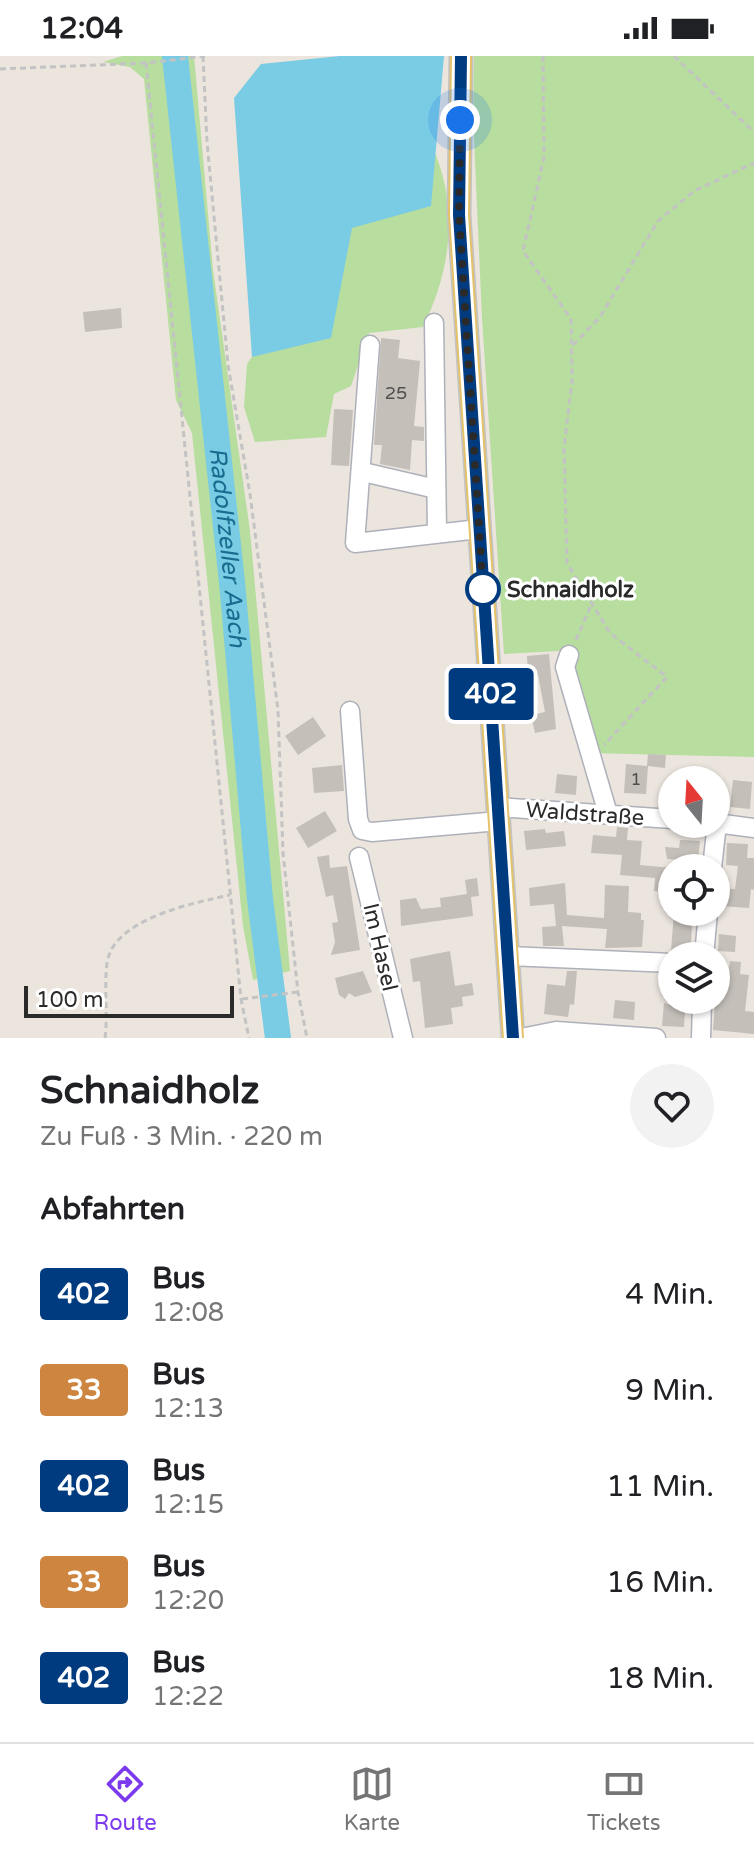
<!DOCTYPE html>
<html lang="de">
<head>
<meta charset="utf-8">
<style>
	body { margin:0; font-family:"Varela Round",sans-serif; background:#f2f2f2; color:#202124; height:100vh; display:flex; flex-direction:column; font-size:30px; white-space:nowrap }
	* { box-sizing:border-box; margin:0 }
	p { font-size:26px; color:#757577 }
	.icon { flex:none; width:44px; height:44px; fill:none; stroke:currentColor; stroke-width:2; stroke-linecap:round; stroke-linejoin:round }
	.map { position:relative; height:982px; overflow:hidden }
	.sheet { display:flex; flex-direction:column; background:#fff; flex:1 }
	.sheet>* { flex:none }
	.badge { padding:0 16px; border-radius:6px; font-size:28px; line-height:52px }
	.needle { width:52px; rotate:342deg }
	.buttons { position:absolute; left:658px; top:710px; display:grid; gap:16px }
	.buttons a { display:grid; place-items:center; width:72px; height:72px; border-radius:50%; background:#fff; box-shadow:0 2px 6px #0004; font-size:40px }
	.scale { position:absolute; left:24px; bottom:20px; width:210px; box-sizing:border-box; padding-left:8px; border:4px solid #2a2a2a; border-top:0; font-size:22px; line-height:28px; white-space:nowrap; color:#2a2a2a; -webkit-text-stroke:6px #fff; paint-order:stroke }
	.you { position:absolute; width:40px; height:40px; margin:-20px; border:6px solid #fff; border-radius:50%; background:#1a73e8; box-shadow:0 0 0 12px #1a73e833 }
	.map>.badge { position:absolute; translate:-50% -50%; box-shadow:0 0 0 4px #fff }
	h2 { padding:0 40px; font-size:30px; line-height:72px }
	.round { display:grid; place-items:center; flex:none; width:84px; height:84px; border-radius:42px; background:#f2f2f2 }
	.headline { display:flex; align-items:center; justify-content:space-between; height:136px; padding:0 40px }
	h1 { font-size:38px; font-weight:700; line-height:60px }
	ul { padding:0; list-style:none }
	li { display:flex; align-items:center; gap:24px; height:96px; padding:0 40px }
	li div { flex:1 }
	li b { display:block; font-size:30px }
	li em { font-style:normal }
	li .badge { min-width:88px; font-weight:700; text-align:center }
	.status { display:flex; justify-content:space-between; align-items:center; height:56px; padding:0 40px; background:#fff; direction:ltr }
	.status svg { height:22px; fill:currentColor }
	.dock { display:flex; justify-content:space-around; align-items:center; height:112px; border-top:2px solid #e0e0e0; background:#fff; font-size:22px; color:#757577 }
	.dock a { display:grid; justify-items:center; gap:4px }
	.dock .current { color:#7c3aed }
	.map>svg:first-child { display:block }
	.green { fill:#b7dd9f }
	.water { fill:#7acce4 }
	.lines { fill:none; stroke-linecap:round; stroke-linejoin:round }
	.river { stroke:#7acce4; stroke-width:26 }
	.building { fill:#c4bfb9 }
	.minor-casing { stroke:#aeb0ba; stroke-width:21 }
	.major-casing { stroke:#c3c3c3; stroke-width:25 }
	.path { stroke:#c3c3c3; stroke-width:3; stroke-dasharray:6 4; stroke-linecap:butt }
	.minor { stroke:#fff; stroke-width:18 }
	.major { stroke:#e4c26a; stroke-width:22 }
	.line-casing { stroke:#fff; stroke-width:18 }
	.line { stroke:#003b80; stroke-width:12 }
	.walk { stroke:#2a2a2a; stroke-width:8; stroke-dasharray:0 14.4 }
	.stop-dot { fill:#fff; stroke:#003b80; stroke-width:4 }
	.labels { text-anchor:middle; stroke-width:6; stroke-linejoin:round; paint-order:stroke }
	.number-label { font-size:18px; fill:#504f4e }
	.stop-label { font-size:22px; font-weight:bold; fill:#2a2a2a; stroke:#fff; text-anchor:start }
	.street-label { font-size:22px; fill:#2a2a2a; stroke:#fff }
	.water-label { font-size:24px; font-style:italic; fill:#196c8f; stroke:#fff }
</style>
</head>
<body>
<div class="status"><b>12:04</b><svg viewBox="0 0 49 12"><path d="M0 12V9h3v3zM5 12V6h3v6zM10 12V3h3v9zM15 12V0h3v12zM26 1h20v11H26zM47 4h2v5h-2z"/></svg></div>
<div class="map">
<svg width="754" height="982" viewBox="0 0 754 982">
	<rect width="100%" height="100%" fill="#ebe5de"/>
	<g class="green">
		<polygon points="122,0 194,0 213,214 250,475 290,915 253,924 243,870 192,377 176,344 144,23 130,11 103,6"/>
		<polygon points="474,0 754,0 754,701 590,697 559,595 504,598 482,262 473,60"/>
		<path d="M433 92C459 152 451 214 423 271L369 277 351 330 334 338 326 381 255 386 244 351 247 308 347 163Z"/>
	</g>
	<polygon class="water" points="340,0 444,0 431,150 352,172 331,282 252,301 234,42 261,8"/>
	<g class="lines">
		<path class="river" id="s1" d="M175 0 232 526 260 843 278 982"/>
	</g>
	<g class="building">
		<polygon points="121,252 122,272 85,276 83,256"/>
		<polygon points="381,282 400,284 398,302 420,305 414,370 424,371 424,385 412,384 410,414 380,408 382,389 374,389"/>
		<polygon points="334,353 353,354 349,410 331,409"/>
		<polygon points="549,598 556,673 535,677 531,659 545,656 538,619 528,620 527,600"/>
		<polygon points="313,661 326,680 298,699 285,680"/>
		<polygon points="648,698 666,699 665,712 648,710 646,738 624,737 626,708 647,710"/>
		<polygon points="342,709 344,735 314,737 312,712"/>
		<polygon points="557,718 577,720 576,739 555,737"/>
		<polygon points="733,724 752,726 750,753 730,751"/>
		<polygon points="325,755 337,775 308,792 296,772"/>
		<polygon points="617,771 628,772 627,784 642,785 640,809 672,812 672,837 654,835 655,822 620,819 622,799 591,797 593,779 616,781"/>
		<polygon points="545,773 546,777 564,775 566,790 526,794 524,775"/>
		<polygon points="680,784 700,785 698,805 667,803 665,791 679,792"/>
		<polygon points="727,787 748,788 747,802 754,802 754,834 751,833 749,852 721,850 723,832 735,833 738,810 726,809"/>
		<polygon points="329,799 330,812 347,810 360,894 331,899 335,886 332,867 338,866 333,839 326,841 317,801"/>
		<polygon points="477,822 479,840 471,841 473,860 401,870 400,844 416,842 421,853 441,851 440,842 467,838 465,824"/>
		<polygon points="565,827 567,859 604,862 605,829 629,830 628,856 641,857 641,864 644,864 642,891 605,892 607,873 562,870 564,890 543,890 542,871 556,870 554,848 530,850 529,832"/>
		<polygon points="674,856 693,856 690,900 671,895"/>
		<polygon points="719,878 736,880 735,896 718,895"/>
		<polygon points="450,895 455,930 472,927 474,939 462,941 463,950 451,952 453,968 425,972 420,925 413,926 410,903"/>
		<polygon points="730,905 741,906 740,918 749,919 745,955 754,956 754,978 713,974 717,919 729,917"/>
		<polygon points="363,915 372,936 355,941 349,937 345,943 339,939 335,922"/>
		<polygon points="567,915 577,915 574,949 570,948 568,961 544,958 547,928 565,930"/>
		<polygon points="615,944 635,946 634,964 613,962"/>
		<polygon points="664,947 685,954 684,971 662,970"/>
	</g>
	<g class="lines">
		<g class="minor-casing">
			<g id="minor">
				<polyline points="434,267 437,476"/>
				<polyline points="370,289 355,487 479,473"/>
				<polyline points="363,416 436,433"/>
				<polyline points="569,599 565,611 608,758"/>
				<polyline points="350,655 358,763 362,774 372,776 499,765"/>
				<polyline points="498,751 672,763"/>
				<polyline points="716,767 754,772"/>
				<polyline points="359,801 403,982"/>
				<polyline points="712,812 717,767"/>
				<polyline points="507,900 672,907"/>
				<polyline points="704,900 708,856"/>
				<polyline points="521,982 556,975 656,982"/>
				<polyline points="701,982 702,944"/>
			</g>
		</g>
		<g class="major-casing">
			<polyline id="major" points="461,0 459,159 513,982"/>
		</g>
		<g class="path">
			<polyline points="203,0 207,86 228,309 250,438 278,654 283,797 298,936 307,982"/>
			<polyline points="543,0 544,101 523,195 571,263 572,325 564,392 567,507 610,577 667,621 604,689"/>
			<polyline points="674,0 754,76"/>
			<polyline points="146,7 241,943 249,982"/>
			<polyline points="0,13 146,7 205,0"/>
			<polyline points="573,289 600,261 658,165 694,135 754,107"/>
			<polyline points="576,584 592,547"/>
			<polyline points="242,943 298,936"/>
			<path d="M105 982C108 957 104 932 107 907 113 863 193 847 230 839"/>
		</g>
		<use href="#minor" class="minor"/>
		<use href="#major" class="major"/>
	</g>
	<g class="lines">
		<g class="line-casing">
			<polyline id="line" points="461,0 459,159 513,982"/>
		</g>
		<use href="#line" class="line"/>
		<polyline class="walk" points="460,64 459,159 483,533"/>
	</g>
	<circle class="stop-dot" cx="483" cy="533" r="16"/>
	<g class="labels">
		<g class="number-label">
			<text x="396" y="343">25</text>
			<text x="636" y="729">1</text>
		</g>
		<g class="stop-label">
			<text x="507" y="541">Schnaidholz</text>
		</g>
		<g class="street-label">
			<text transform="translate(585 757) rotate(4)" y="8">Waldstraße</text>
			<text transform="translate(381 891) rotate(77)" y="8">Im Hasel</text>
		</g>
		<g class="water-label">
			<text dy="8" stroke="none"><textPath href="#s1" startOffset="494">Radolfzeller Aach</textPath></text>
		</g>
	</g>
</svg>
<div class="buttons">
<a><svg class="needle" viewBox="-14 -14 28 28"><path d="M0-13l5 13h-10z" fill="#e53935"/><path d="M0 13l5-13h-10z" fill="#757577"/></svg></a>
<a><svg class="icon" aria-label="locate" viewBox="0 0 24 24"><circle cx="12" cy="12" r="6"/><path d="M12 2v4M12 18v4M2 12h4M18 12h4"/></svg></a>
<a><svg class="icon" aria-label="layers" viewBox="0 0 24 24"><path d="M12 4l9 5-9 5-9-5zM3 14l9 5 9-5"/></svg></a>
</div>
<div class="scale">100 m</div>
<div class="you" style="left:460px;top:64px"></div>
<b class="badge" style="left:491px;top:638px;background:#003b80;color:#fff">402</b>
</div>
<section class="sheet">
<div class="headline"><div><h1>Schnaidholz</h1><p>Zu Fuß · 3 Min. · 220 m</p></div><a class="round"><svg class="icon" aria-label="heart" viewBox="0 0 24 24"><path d="M12 20l-8-8c-3-5 5-10 8-4 3-6 11-1 8 4z"/></svg></a></div>
<h2>Abfahrten</h2>
<ul>
<li><span class="badge" style="background:#003b80;color:#fff">402</span><div><b>Bus</b><p>12:08</p></div><em>4 Min.</em></li>
<li><span class="badge" style="background:#cd853f;color:#fff">33</span><div><b>Bus</b><p>12:13</p></div><em>9 Min.</em></li>
<li><span class="badge" style="background:#003b80;color:#fff">402</span><div><b>Bus</b><p>12:15</p></div><em>11 Min.</em></li>
<li><span class="badge" style="background:#cd853f;color:#fff">33</span><div><b>Bus</b><p>12:20</p></div><em>16 Min.</em></li>
<li><span class="badge" style="background:#003b80;color:#fff">402</span><div><b>Bus</b><p>12:22</p></div><em>18 Min.</em></li>
</ul>
</section>
<nav class="dock">
<a class="current"><svg class="icon" aria-label="directions" viewBox="0 0 24 24"><path d="M12 3l9 9-9 9-9-9zM9 14v-3h6M13 9l2 2-2 2"/></svg>Route</a>
<a><svg class="icon" aria-label="map" viewBox="0 0 24 24"><path d="M3 6l6-2 6 2 6-2v14l-6 2-6-2-6 2zM9 4v14M15 6v14"/></svg>Karte</a>
<a><svg class="icon" aria-label="tickets" viewBox="0 0 24 24"><path d="M3 7h18v10H3zM15 7v10"/></svg>Tickets</a>
</nav>
</body>
</html>
